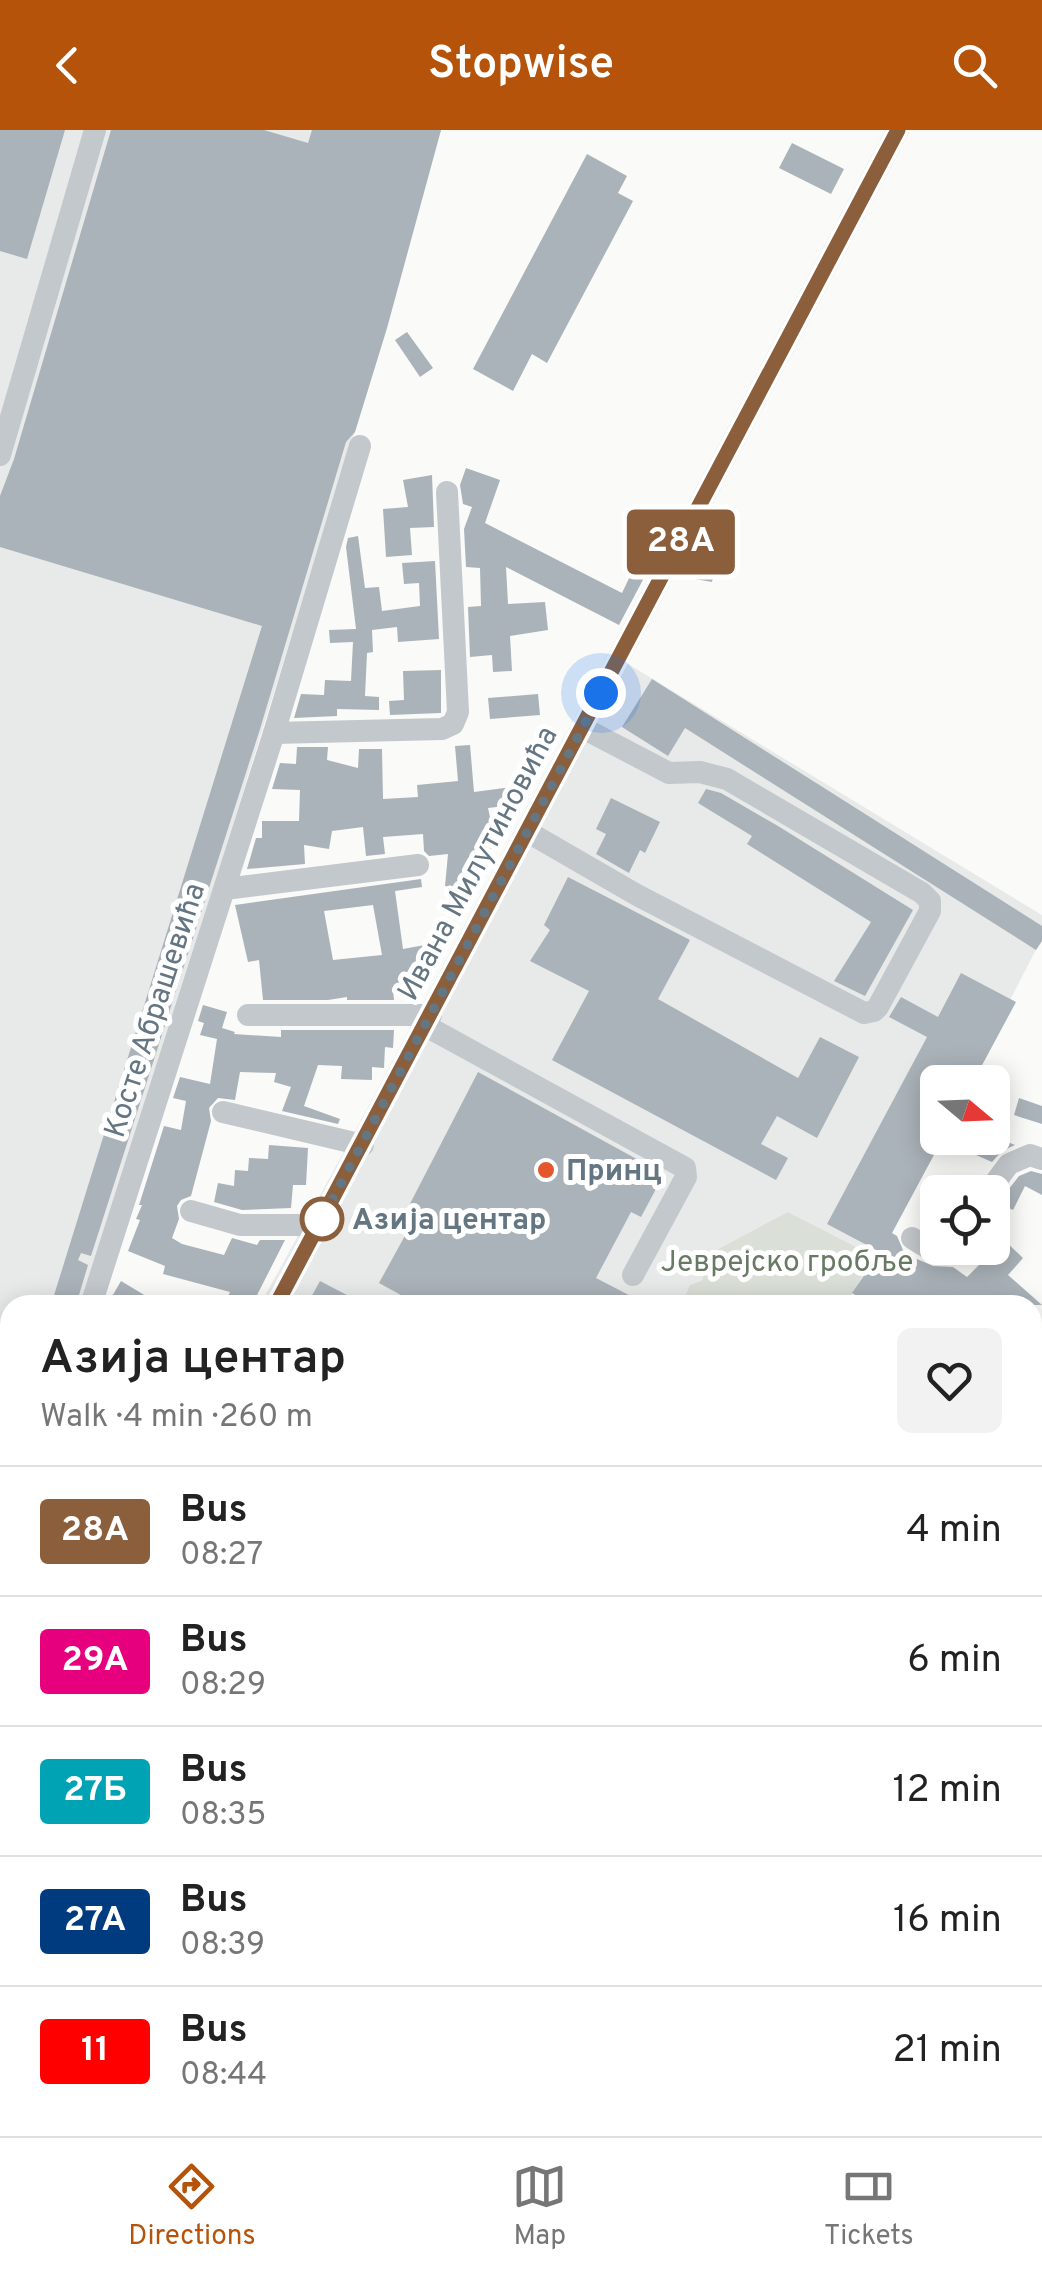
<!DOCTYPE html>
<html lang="en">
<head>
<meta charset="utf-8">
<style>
	body { margin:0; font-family:Overpass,sans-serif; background:#f2f2f2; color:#222; height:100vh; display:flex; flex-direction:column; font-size:38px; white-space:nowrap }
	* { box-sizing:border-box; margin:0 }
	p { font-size:32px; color:#767676 }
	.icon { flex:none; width:55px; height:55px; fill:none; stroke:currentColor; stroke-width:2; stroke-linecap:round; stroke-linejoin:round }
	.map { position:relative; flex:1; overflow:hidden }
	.panel { position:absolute; left:0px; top:1165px; width:1042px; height:842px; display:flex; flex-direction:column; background:#fff; border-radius:30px 30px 0 0; box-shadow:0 5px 25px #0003 }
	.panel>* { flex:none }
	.badge { padding:0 20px; border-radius:8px; font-size:35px; line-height:65px }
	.needle { width:65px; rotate:109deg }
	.controls { position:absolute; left:920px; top:935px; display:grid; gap:20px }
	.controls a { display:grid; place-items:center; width:90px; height:90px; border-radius:15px; background:#fff; box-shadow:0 5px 25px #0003; font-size:50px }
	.you { position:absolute; width:50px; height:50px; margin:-25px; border:8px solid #fff; border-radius:50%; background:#1a73e8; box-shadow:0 0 0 15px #1a73e833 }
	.map>.badge { position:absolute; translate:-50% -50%; box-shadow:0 0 0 5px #fff }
	.round { display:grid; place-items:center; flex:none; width:105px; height:105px; border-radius:15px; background:#f2f2f2 }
	.summary { display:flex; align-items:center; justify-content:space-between; height:170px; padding:0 40px }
	h1 { font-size:48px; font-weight:600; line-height:75px }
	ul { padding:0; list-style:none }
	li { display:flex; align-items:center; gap:30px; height:130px; padding:0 40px; border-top:2px solid #e0e0e0 }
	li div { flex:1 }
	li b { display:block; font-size:38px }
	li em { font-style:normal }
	li .badge { min-width:110px; font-weight:700; text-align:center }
	header { display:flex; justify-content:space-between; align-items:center; height:130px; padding:0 40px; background:#b45309; color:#fff; font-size:45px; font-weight:600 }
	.tab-bar { display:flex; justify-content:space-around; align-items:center; height:140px; border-top:2px solid #e0e0e0; background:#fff; font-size:28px; color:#767676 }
	.tab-bar a { display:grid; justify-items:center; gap:5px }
	.tab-bar .current { color:#b45309 }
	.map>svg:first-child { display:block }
	.built { fill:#e8e9e9 }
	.green { fill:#dadfd7 }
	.building { fill:#aab3b9; fill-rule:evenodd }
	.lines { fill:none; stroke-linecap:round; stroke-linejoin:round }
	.minor { stroke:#c3c8cc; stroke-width:22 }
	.line-casing { stroke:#fff; stroke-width:22 }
	.line { stroke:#8b5e3c; stroke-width:15 }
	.walk { stroke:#657683; stroke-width:10; stroke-dasharray:0 18 }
	.poi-dot { fill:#e4572e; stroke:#fff; stroke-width:4 }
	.stop-dot { fill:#fff; stroke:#8b5e3c; stroke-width:5 }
	.labels { text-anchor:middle; stroke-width:10; stroke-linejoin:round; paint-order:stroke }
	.street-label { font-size:30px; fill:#657683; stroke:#fff }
	.poi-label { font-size:30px; font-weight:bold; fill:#657683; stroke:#fff; text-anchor:start }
	.stop-label { font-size:30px; font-weight:bold; fill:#657683; stroke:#fff; text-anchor:start }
	.park-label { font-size:30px; fill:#687a64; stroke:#fff }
</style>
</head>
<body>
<header><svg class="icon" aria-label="back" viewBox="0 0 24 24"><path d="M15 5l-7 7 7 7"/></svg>Stopwise<svg class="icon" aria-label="search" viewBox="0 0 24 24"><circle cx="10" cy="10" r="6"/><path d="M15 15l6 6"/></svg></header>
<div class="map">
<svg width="1042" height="2006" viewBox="0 0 1042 2006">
	<rect width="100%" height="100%" fill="#fafaf8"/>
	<g class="built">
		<polygon points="0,0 441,0 387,198 84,1175 10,1175 10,1414 0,1446"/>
		<polygon points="615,526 1042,785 1042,808 968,952 938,952 940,1008 911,1061 874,1126 788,1082 701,1150 690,1155 681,1175 260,1175"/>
		<polygon points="1042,1284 1042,1576 1033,1573 1032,1293"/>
		<polygon points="0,1671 10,1676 10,1725 0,1745"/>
		<polygon points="1033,1705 1042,1712 1042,2006 655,2006 643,1998 1032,1998"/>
		<polygon points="0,1829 10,1835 10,1998 178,1998 181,2002 177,2006 0,2006"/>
	</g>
	<polygon class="green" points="788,1082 874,1126 846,1175 681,1175 690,1155 702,1150 713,1122"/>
	<g class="building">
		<polygon points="0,0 65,0 27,129 0,121"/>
		<polygon points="111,0 264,0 308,13 312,0 441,0 387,198 355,302 346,312 260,599 91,1126 81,1123 78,1130 88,1135 76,1175 51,1175 262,496 0,417 0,366 14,329"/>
		<polygon points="792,13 844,39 831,64 779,38"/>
		<polygon points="587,24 627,46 618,63 633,71 547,233 532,224 513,261 473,239"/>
		<polygon points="407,202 433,238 420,247 395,210"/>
		<polygon points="466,338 500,350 485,393 622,463 633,440 645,446 619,495 506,437 508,474 545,472 548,500 510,506 512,541 493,542 492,525 470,527 468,477 481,476 480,438 466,437 464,399 472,377 463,374 460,355"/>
		<polygon points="432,345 434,397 410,398 412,425 386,427 383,379 408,377 403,350"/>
		<polygon points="358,406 365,458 379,457 382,481 420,476 419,453 404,454 402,433 435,431 439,509 398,512 397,497 372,500 373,522 367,523 365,566 379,567 379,580 337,579 337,586 294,588 301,564 324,565 325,550 351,551 353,512 330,513 329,500 356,499 346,417 348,408"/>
		<polygon points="701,421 718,424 712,452 695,449"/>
		<polygon points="441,540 441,583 390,585 389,571 404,570 403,541"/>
		<polygon points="652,549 1042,796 1042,811 1036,820 685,598 668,626 622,597"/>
		<polygon points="538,564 540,585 490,589 488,568"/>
		<polygon points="470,615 474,662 526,655 527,668 524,674 488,678 497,718 490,719 486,744 477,742 474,760 445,756 448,724 429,726 424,721 423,704 383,707 385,724 366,726 363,697 332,701 329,719 304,715 305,734 247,739 256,708 262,708 262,691 299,691 300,660 272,659 280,633 296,634 297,617 328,617 327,630 358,638 359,619 382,619 383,669 418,667 417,655 458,651 455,616"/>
		<polygon points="706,659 721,663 778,696 913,780 865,866 834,851 871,792 747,714 752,706 698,673"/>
		<polygon points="611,668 660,692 645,723 640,720 629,743 596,724 606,704 596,699"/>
		<polygon points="568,747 690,810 658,869 798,948 820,907 859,927 817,1008 777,986 761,1014 788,1028 776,1050 552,930 589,861 530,831 550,800 544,795"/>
		<path d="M421 749 422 757 395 761 403 819 430 814 432 829 421 831 423 857 393 860 394 870H347V867L328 870H263L259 830 248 832 235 775ZM373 775 382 825 333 830 324 781Z"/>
		<polygon points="961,843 1016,872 973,952 938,952 938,1008 998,1008 1015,1015 1002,1021 992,1032 942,1010 892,1103 897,1106 903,1120 917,1129 933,1136 953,1137 967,1147 1004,1110 1023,1128 1008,1145 1042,1175 871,1175 852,1163 880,1122 827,1094 927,907 889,887 901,867 938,887"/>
		<polygon points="203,875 227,882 222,898 235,902 234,904 281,907 281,900 394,900 393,918 385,917 384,938 372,937 372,950 341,949 342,936 318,935 304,976 340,989 338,994 282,981 291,957 274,952 276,943 240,942 235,970 218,968 209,978 211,991 191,1066 181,1070 177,1076 179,1089 172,1108 182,1114 224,1125 232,1108 257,1115 260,1110 285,1110 252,1175 241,1175 227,1168 230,1162 163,1144 165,1136 128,1121 140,1090 136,1089 142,1075 139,1075 164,996 181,1000 186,971 173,968 180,947 210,954 217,909 200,905 204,893 198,891"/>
		<polygon points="478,942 664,1044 641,1087 631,1082 596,1148 648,1175 419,1175 379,1153 407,1102 398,1097"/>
		<polygon points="1019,968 1042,976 1042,994 1014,985"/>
		<polygon points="269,1015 308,1018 306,1055 293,1055 291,1078 242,1080 214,1072 218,1053 234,1056 235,1040 248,1041 249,1028 268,1029"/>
		<polygon points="1031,1041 1042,1044 1042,1065 1025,1056 1013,1080 998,1073 1019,1046"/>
		<polygon points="121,1151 161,1175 107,1175"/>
		<polygon points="320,1151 366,1175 317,1175 309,1171"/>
	</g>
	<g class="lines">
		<g class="minor">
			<polyline points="0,325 95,0"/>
			<polyline points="274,603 442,599 453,594 458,582 447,362"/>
			<polyline points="528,702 637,765 864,883 874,881 878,877 930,781 930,771 922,763 727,649 700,642 669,643 583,598"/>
			<polyline points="225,759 418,735"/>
			<polyline points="248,885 431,885"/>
			<polyline points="426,896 685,1038 686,1047 633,1145"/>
			<polyline points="223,982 363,1015"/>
			<polyline points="988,1062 1009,1034 1030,1025 1042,1029"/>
			<polyline points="191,1081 240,1095 319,1095"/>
			<path d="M912 1108C929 1119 943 1130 962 1118"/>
			<polyline points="91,1175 274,603 360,316"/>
			<polyline points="276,1175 898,0"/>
			<polyline points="1032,1275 1042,1263"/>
			<polyline points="1032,1345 1042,1344"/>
			<polyline points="0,1459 10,1428"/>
			<polyline points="0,1644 10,1643"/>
			<polyline points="1032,1801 1042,1804"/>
			<polyline points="1032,1986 1042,1978"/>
			<polyline points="270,1998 273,2006"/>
			<polyline points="663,1998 671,2006"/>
			<polyline points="871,1998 878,2006"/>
			<polyline points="219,2006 230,1998"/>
			<polyline points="421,2006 433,1998"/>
			<polyline points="1007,2006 1018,1998"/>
		</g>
	</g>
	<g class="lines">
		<g class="line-casing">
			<polyline id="line" points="276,1175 898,0"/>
		</g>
		<use href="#line" class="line"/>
		<polyline class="walk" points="322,1089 319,1095 601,563"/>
	</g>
	<circle class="poi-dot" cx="546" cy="1040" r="10"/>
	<circle class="stop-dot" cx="322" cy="1089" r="20"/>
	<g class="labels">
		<g class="street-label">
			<text transform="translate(477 733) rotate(-62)" y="10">Ивана Милутиновића</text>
			<text transform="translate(154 880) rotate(-72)" y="10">Косте Абрашевића</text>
		</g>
		<g class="poi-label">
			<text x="566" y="1050">Принц</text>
		</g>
		<g class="stop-label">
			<text x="352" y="1099">Азија центар</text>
		</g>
		<g class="park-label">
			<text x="787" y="1141">Јеврејско гробље</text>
		</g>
	</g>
</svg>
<div class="controls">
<a><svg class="needle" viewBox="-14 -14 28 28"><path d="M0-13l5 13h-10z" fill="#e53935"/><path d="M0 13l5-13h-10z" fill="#767676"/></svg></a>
<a><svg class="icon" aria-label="locate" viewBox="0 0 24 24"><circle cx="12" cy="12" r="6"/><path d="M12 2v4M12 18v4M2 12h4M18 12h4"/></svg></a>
</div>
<div class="you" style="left:601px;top:563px"></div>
<b class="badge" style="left:681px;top:412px;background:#8b5e3c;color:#fff">28А</b>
<section class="panel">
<div class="summary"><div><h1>Азија центар</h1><p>Walk · 4 min · 260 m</p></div><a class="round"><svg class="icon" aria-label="heart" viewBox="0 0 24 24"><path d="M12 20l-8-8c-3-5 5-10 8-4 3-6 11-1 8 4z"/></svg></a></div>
<ul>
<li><span class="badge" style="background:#8b5e3c;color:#fff">28А</span><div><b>Bus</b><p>08:27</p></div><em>4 min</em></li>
<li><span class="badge" style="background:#e6007e;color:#fff">29А</span><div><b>Bus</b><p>08:29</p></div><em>6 min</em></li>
<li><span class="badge" style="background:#00a3b4;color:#fff">27Б</span><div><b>Bus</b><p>08:35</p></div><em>12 min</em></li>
<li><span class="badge" style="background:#003b80;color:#fff">27А</span><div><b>Bus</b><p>08:39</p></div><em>16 min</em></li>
<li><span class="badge" style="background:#f00;color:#fff">11</span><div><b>Bus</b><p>08:44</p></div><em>21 min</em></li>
</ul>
</section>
</div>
<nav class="tab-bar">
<a class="current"><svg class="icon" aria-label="directions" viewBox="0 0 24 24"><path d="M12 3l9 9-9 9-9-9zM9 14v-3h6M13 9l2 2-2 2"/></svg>Directions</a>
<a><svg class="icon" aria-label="map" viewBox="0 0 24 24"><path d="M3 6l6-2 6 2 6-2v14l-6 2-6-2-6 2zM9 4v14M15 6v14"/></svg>Map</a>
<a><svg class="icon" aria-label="tickets" viewBox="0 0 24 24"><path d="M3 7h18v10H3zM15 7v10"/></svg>Tickets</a>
</nav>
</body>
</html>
